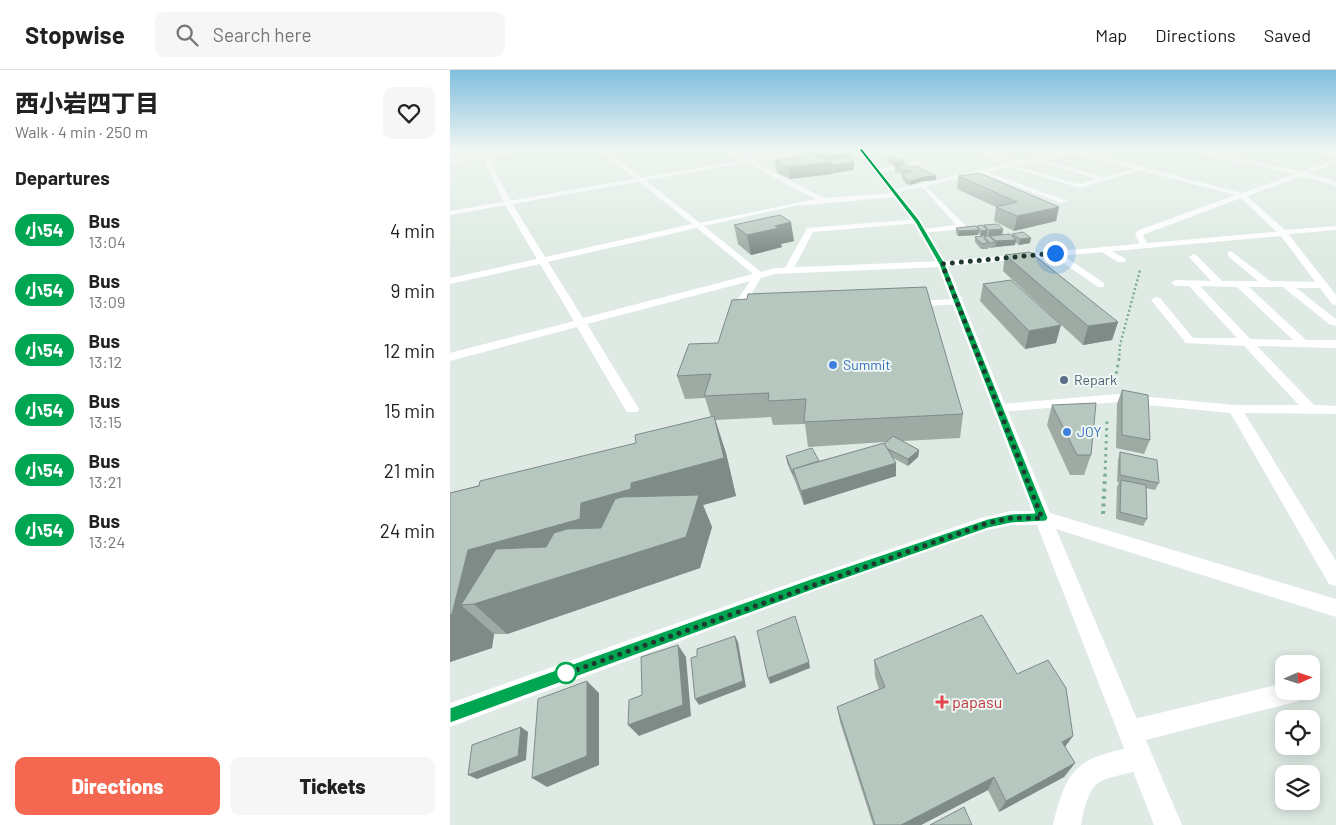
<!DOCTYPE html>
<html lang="en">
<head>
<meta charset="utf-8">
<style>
	body { margin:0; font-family:Barlow,"Noto Sans JP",sans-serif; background:#f6f6f6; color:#222; height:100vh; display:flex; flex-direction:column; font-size:19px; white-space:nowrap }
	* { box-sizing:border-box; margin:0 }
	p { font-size:16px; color:#767676 }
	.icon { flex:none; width:28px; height:28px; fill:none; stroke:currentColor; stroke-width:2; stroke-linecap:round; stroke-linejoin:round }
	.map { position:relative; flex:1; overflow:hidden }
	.drawer { display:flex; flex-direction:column; background:#fff; width:450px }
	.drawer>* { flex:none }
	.badge { padding:0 10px; border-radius:16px; font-size:18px; line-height:32px }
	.needle { width:32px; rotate:87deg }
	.buttons { position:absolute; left:825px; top:585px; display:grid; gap:10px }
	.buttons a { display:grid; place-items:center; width:45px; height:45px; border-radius:10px; background:#fff; box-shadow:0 2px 12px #0003; font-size:25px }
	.you { position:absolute; width:25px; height:25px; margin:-12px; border:4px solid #fff; border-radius:50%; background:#1a73e8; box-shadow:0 0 0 8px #1a73e833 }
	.map>.badge { position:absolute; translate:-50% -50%; box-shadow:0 0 0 2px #fff }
	h2 { padding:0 15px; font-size:19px; line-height:45px }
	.round { display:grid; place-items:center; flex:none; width:52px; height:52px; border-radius:10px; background:#f6f6f6 }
	.head { display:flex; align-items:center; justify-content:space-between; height:85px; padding:0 15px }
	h1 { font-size:24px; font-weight:800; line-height:38px }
	.cta { display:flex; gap:10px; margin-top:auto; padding:10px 15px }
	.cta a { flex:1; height:58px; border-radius:10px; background:#f46751; color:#fff; font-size:20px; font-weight:800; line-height:58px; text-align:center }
	.cta a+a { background:#f6f6f6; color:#222 }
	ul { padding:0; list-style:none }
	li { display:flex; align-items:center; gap:15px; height:60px; padding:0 15px }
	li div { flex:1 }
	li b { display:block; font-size:19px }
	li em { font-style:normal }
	li .badge { min-width:55px; font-weight:700; text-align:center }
	header { display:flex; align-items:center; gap:30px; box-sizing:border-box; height:70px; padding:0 25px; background:#fff; border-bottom:1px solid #e0e0e0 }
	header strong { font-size:24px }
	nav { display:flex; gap:28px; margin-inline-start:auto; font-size:18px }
	.search { width:350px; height:45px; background:#f6f6f6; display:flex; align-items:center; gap:12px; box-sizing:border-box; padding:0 18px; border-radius:10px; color:#767676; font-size:19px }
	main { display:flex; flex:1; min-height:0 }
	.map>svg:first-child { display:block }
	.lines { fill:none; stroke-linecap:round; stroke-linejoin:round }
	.path-far2 { stroke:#7dae99; stroke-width:2.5; stroke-dasharray:2 2.5; stroke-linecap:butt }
	.path-far1 { stroke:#7dae99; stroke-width:3; stroke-dasharray:2.5 4; stroke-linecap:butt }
	.path { stroke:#7dae99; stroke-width:4; stroke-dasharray:3 4.5; stroke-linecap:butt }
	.service { fill:#fff; fill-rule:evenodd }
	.minor { fill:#fff; fill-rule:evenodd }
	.tertiary { fill:#fff; fill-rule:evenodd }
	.wall { fill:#9daba4 }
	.shaded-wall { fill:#7f8b86 }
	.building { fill:#b6c7bf; stroke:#7f8b86 }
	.line { fill:#00a651; stroke:#fff }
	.walk { stroke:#1f392f; stroke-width:5; stroke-dasharray:0 9 }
	.shop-dot { fill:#3f7fe0; stroke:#eef7f1; stroke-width:2 }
	.service-dot { fill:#5c6f8a; stroke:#eef7f1; stroke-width:2 }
	.stop-dot { fill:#fff; stroke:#00a651; stroke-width:2.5 }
	.health-dot { fill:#e0444e; stroke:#eef7f1; stroke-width:2 }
	.labels { text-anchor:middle; stroke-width:4; stroke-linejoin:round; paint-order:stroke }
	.shop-label { font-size:14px; fill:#366cbe; stroke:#eef7f1; text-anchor:start }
	.service-label { font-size:14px; fill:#4e5e75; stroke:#eef7f1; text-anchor:start }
	.near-health-label { font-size:16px; fill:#be3a42; stroke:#eef7f1; text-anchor:start }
</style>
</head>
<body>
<header>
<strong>Stopwise</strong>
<div class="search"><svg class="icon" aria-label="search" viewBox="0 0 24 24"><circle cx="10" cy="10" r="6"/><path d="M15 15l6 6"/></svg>Search here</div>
<nav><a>Map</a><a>Directions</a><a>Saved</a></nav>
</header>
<main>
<section class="drawer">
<div class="head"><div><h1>西小岩四丁目</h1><p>Walk · 4 min · 250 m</p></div><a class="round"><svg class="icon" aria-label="heart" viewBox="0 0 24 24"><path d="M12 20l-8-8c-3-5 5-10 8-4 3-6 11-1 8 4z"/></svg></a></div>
<h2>Departures</h2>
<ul>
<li><span class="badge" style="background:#00a651;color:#fff">小54</span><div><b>Bus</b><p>13:04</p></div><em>4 min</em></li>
<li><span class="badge" style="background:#00a651;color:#fff">小54</span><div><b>Bus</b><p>13:09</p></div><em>9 min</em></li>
<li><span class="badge" style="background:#00a651;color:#fff">小54</span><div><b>Bus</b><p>13:12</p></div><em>12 min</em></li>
<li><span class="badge" style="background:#00a651;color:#fff">小54</span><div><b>Bus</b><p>13:15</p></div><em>15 min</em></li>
<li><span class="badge" style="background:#00a651;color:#fff">小54</span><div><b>Bus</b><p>13:21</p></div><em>21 min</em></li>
<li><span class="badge" style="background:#00a651;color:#fff">小54</span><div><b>Bus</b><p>13:24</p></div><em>24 min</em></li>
</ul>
<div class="cta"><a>Directions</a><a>Tickets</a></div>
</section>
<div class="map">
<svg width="886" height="755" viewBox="0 0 886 755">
	<rect width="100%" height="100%" fill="#deeae3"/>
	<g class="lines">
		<polyline class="path-far2" points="669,290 670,275 690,200"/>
		<g class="path-far1">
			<polyline points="665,310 669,289"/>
			<polyline points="655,406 657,348"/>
		</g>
		<polyline class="path" points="653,444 655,405"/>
		<g class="service">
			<polygon points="783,79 793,79 766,88 763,86"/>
			<polygon points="588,88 654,107 690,97 693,99 630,118 557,96 562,95 624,113 630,114 647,109 586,91"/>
			<polygon points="470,91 472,94 426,103 423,101"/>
			<polygon points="531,101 535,101 618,131 611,133 531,103"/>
			<polygon points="474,114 515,155 515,159 470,163 470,159 473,159 506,155 472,117 471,116"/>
			<polygon points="467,149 471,151 470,153 363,162 342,202 336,202 334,200 357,158"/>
			<polygon points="653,176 674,188 676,190 674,192 668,192 650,181 649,179"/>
			<polygon points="605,180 654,213 654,217 648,217 602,185 602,181"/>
			<path d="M781 181 820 211 873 212 878 215 873 218H846L886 249V256L879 254 833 217H799L856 270H886V278L807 276 864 335 886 336V344L795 343 793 347H783L780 343 668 332 550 342 545 341 543 338 545 335 550 334 668 324 785 335H849L794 276 736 273 701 230 706 227 710 228 743 268H787L739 216H726L721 213 726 210 761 211 739 187 743 184 746 185 772 211H808L778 186V182ZM750 216 787 217 843 270 800 269Z"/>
			<polygon points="834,613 834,621 852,621 849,631 680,674 671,671 668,662 671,653 680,650"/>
		</g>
		<g class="minor">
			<path d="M28 79H34L36 84 72 79H89L38 87 62 133 95 187 242 154 148 79H155L250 153 365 129 270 79H278L374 128 444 123 441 121 442 120 562 93 517 79H527L570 91 616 81 611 79H624L792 123 845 104 734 79H746L851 102 886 89V93L858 103 886 112V116L852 106 797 126 835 160 886 156V160L830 165 791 128 695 164 693 165 698 175 691 177 685 164 689 160 785 125 623 83 444 123 449 125 446 127 344 136 254 156 311 202 325 198 492 191 497 194 492 197 325 204 311 208 287 247H279L278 245 300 211 137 254 189 339 187 342H177L175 339 127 257 0 291V283L124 251 90 194 0 214V208L87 189 54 133 33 88 0 93V89L31 85ZM247 158 303 204 133 248 98 192Z"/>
			<polygon points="853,79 866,79 886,83 886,87"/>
			<polygon points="507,229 511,230 512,232 511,234 461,237 456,234 461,231"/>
			<polygon points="788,340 793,341 795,344 886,491 886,516 879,514 781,344 783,341"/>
			<path d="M690 675 699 678 702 687 699 696C653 715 642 697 631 755H603C618 692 629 689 690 675Z"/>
		</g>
		<g class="tertiary">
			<polygon points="358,79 372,79 0,145 0,141"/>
			<polygon points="407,79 413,79 470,149 495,191 833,161 836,161 886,225 886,235 882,234 831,166 498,196 600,443 886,529 886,547 606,459 732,755 704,755 587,455 561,455 538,460 367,520 0,657 0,633 364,505 531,448 561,441 582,441 487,194 463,152"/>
		</g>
	</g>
	<g class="wall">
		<polygon points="351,79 396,79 399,88 404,92 404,100 383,103 383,104 340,109 327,103 325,91 352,87"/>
		<polygon points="437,88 454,91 454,94 486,106 486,110 473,111 460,115 456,114 452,108 453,104 445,102 445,97 449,96 445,97 437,92"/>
		<polygon points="508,106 609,137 606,151 564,161 544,151 546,137 507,119"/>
		<polygon points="284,155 344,171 331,174 332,177 301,185 288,174"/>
		<polygon points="534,155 553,159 552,165 538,166 537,164 531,166 528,163 528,165 508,166 506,163 506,158 527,157 527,156 534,157"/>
		<polygon points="562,164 580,173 569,175 565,172 565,175 545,177 544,178 539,178 538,177 538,179 531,179 525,172 525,167 534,168 534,166 540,167 540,166 562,166"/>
		<polygon points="555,185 668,252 662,270 633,275 553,201"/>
		<polygon points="533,214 606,273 575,279 530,231"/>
		<polygon points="239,274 513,344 510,368 453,371 469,380 468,387 458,396 443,388 446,406 354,435 345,411 337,393 336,386 369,391 434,374 435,372 358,377 355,354 323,355 321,347 265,350 276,383 286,426 253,435 262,457 250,498 57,564 44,564 42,578 0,592 0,423 186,373 261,347 255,328 235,329 227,306"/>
		<polygon points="672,320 700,370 694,384 666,378 667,334"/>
		<polygon points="602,335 641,385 634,405 620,405 597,355"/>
		<polygon points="670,382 709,413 705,420 696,418 697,449 693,456 666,449 667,417 669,412 667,412 668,390"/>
		<polygon points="424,590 567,604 625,693 614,707 549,742 538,720 471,755 423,755 390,652 387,637 429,619 425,607"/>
	</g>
	<g class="shaded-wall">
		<polygon points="366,80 367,92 363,92 362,81"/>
		<polygon points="399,83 399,93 404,92 404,100 384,103 383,95 382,95 383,104 340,109 338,97 369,93 368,85"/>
		<polygon points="454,91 454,95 445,97 445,92"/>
		<polygon points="486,106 486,110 473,111 460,115 461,111 473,107"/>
		<polygon points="609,137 606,151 564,161 567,146"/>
		<polygon points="341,152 344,171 331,174 332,177 301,185 297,165 325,156"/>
		<polygon points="553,159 552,165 538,166 539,160"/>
		<polygon points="529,160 528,165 508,166 509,161"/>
		<polygon points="537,160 537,166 531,166 531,161"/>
		<polygon points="581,168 580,173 569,175 570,169"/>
		<polygon points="566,170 565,175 545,177 546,171"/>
		<polygon points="668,252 662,270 633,275 638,256"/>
		<polygon points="611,255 606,273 575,279 579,261"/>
		<polygon points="264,346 276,383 286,426 253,435 262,457 250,498 57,564 24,534 11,535 44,564 42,578 0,592 0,545 18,480 131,433 181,413"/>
		<polygon points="469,380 468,387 458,396 458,389"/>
		<polygon points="446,393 446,406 354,435 351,421"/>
		<polygon points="285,566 288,572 296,617 249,635 245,629"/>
		<polygon points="228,575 236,587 241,646 189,666 178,655"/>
		<polygon points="359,592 360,598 320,614 318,608"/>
		<polygon points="137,611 149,623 149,695 97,717 82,708"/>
		<polygon points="71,657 78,662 76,690 27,709 18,705"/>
		<polygon points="623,666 612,681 612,672"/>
		<polygon points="625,693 614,707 549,742 556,731"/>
		<polygon points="544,707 538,720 471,755 451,755"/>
	</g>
	<g class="building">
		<polygon points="358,79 396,79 399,83 368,85 366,80 362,81"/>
		<polygon points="365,84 382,92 338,97 325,91"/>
		<polygon points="443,87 454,91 445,92 437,88"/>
		<polygon points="402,88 404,92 383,95 382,95 382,92 379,91 378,89"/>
		<polygon points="454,94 462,97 466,96 486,106 473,107 461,111 456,109 452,104 461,101 445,97"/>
		<polygon points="529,103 609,137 567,146 546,137 567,132 508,106"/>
		<polygon points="330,145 341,152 325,156 329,158 297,165 284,155"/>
		<polygon points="548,154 553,159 539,160 534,155"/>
		<polygon points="533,155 537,160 531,161 527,156"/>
		<polygon points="526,156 529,160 509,161 506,158"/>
		<polygon points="573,162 581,168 570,169 562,164"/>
		<polygon points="560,164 566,170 546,171 540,166"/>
		<polygon points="532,166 538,173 532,174 525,167"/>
		<polygon points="534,166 539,166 545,172 540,173"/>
		<polygon points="580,182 668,252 638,256 555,185"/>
		<polygon points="561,210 611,255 579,261 533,214"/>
		<polygon points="476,217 513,344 354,352 356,329 318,331 319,323 254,326 261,304 227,306 239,274 268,273 282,230 297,229 298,224"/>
		<polygon points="672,320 698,325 700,370 672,365"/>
		<polygon points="646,333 641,385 627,385 602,335"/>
		<polygon points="264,346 274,388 181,413 181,419 131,433 130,449 18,480 2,544 0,545 0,423 29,416 30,411 186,373 185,365"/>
		<polygon points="443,366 469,380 458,389 436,378 434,374"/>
		<polygon points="434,373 446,393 351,421 343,399"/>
		<polygon points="362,378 369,391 343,399 343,404 336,386"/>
		<polygon points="670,382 707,390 709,413 670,405"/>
		<polygon points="671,410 696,415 697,449 670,442"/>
		<polygon points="249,425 236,467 24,534 11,535 46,479 96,477 104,463 117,459 151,458 165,429 172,427"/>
		<polygon points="532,545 567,604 598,590 616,618 623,666 612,672 625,693 556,731 544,707 451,755 425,755 387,637 435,617 424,590"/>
		<polygon points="345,546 359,592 318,608 307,561"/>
		<polygon points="285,566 293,611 245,629 241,588 247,586 247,579"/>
		<polygon points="228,575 233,635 178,655 179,630 192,625 191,587"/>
		<polygon points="137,611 137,686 82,708 88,629"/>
		<polygon points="71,657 68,686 18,705 22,675"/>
		<polygon points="514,737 522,755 480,755"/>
	</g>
	<linearGradient id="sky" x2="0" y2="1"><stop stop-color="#80bedf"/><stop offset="0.43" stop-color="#f0f6f2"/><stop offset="1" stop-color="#f0f6f2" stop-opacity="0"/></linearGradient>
	<rect width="886" height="185" fill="url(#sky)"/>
	<polygon class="line" points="409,79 412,79 469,150 495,194 598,448 596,451 561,453 538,458 365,519 0,653 0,638 364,508 538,449 561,444 585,443 489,194 465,152"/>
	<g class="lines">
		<polyline class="walk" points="116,603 109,606 538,453 561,448 592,448 492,194 605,183"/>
	</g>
	<g class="shop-dot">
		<circle cx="383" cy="295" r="5"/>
		<circle cx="617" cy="362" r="5"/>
	</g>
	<circle class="service-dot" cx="614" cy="310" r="5"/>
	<circle class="stop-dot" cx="116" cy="603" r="10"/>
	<path class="health-dot" d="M489.5 624.5h5v5h5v5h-5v5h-5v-5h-5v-5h5z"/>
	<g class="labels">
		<g class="shop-label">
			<text x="393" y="300">Summit</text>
			<text x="627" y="367">JOY</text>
		</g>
		<g class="service-label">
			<text x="624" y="315">Repark</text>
		</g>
		<g class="near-health-label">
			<text x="502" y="638">papasu</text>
		</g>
	</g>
</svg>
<div class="buttons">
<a><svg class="needle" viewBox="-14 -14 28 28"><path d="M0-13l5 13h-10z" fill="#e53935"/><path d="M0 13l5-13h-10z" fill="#767676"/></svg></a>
<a><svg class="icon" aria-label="locate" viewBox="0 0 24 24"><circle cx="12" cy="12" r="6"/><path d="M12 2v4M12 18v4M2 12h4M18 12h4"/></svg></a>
<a><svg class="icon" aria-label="layers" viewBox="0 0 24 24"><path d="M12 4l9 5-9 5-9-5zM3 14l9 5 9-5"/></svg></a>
</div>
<div class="you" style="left:605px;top:183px"></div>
</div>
</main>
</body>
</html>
